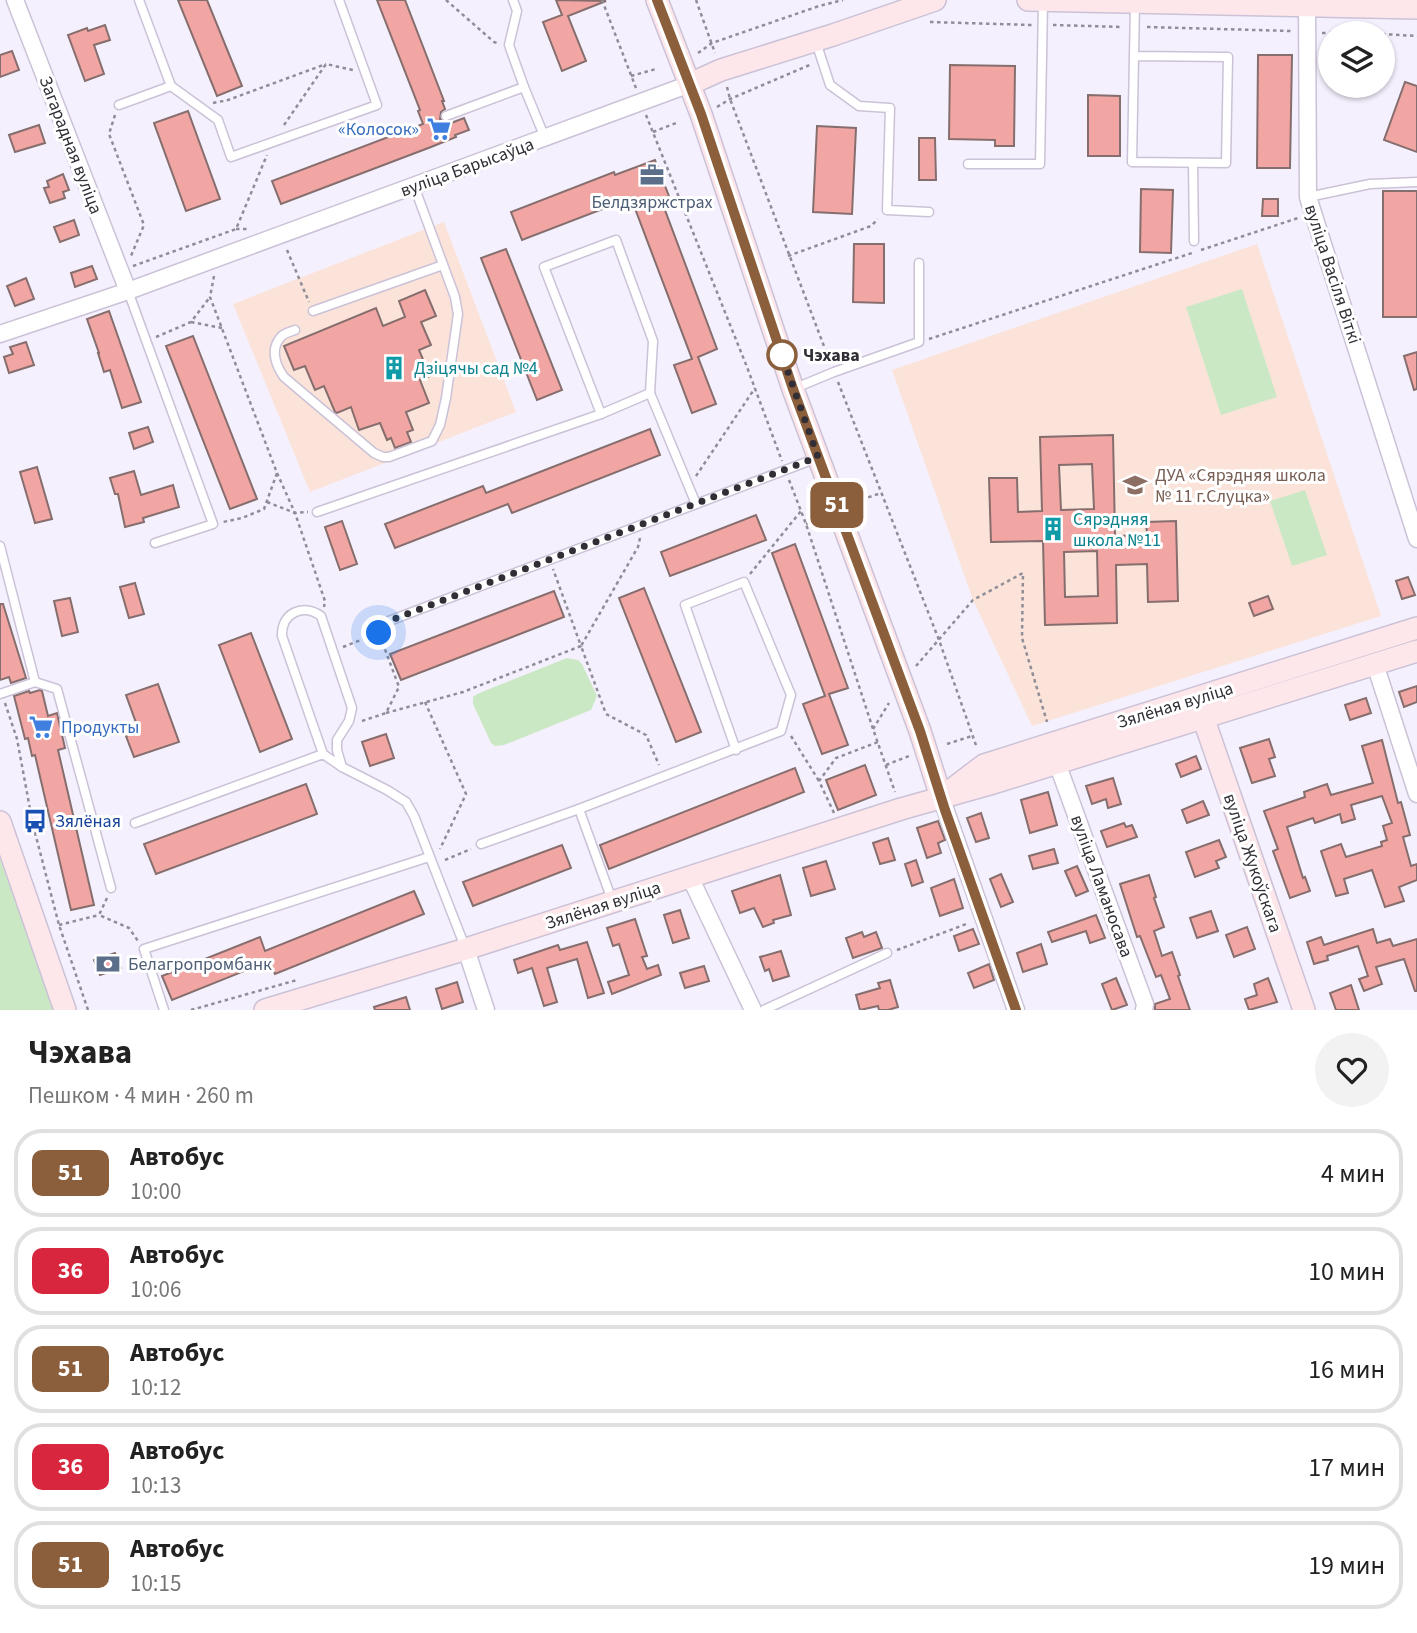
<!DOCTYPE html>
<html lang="ru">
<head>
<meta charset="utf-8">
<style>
	body { margin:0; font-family:"Source Sans 3",sans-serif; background:#f2f2f2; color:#222; height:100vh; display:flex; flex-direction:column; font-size:26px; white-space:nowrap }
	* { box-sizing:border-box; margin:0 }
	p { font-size:23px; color:#767676 }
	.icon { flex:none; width:38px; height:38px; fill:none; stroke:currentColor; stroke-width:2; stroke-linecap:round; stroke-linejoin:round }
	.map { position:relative; height:1010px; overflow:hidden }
	.sheet { display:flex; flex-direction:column; background:#fff; flex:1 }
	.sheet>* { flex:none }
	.badge { padding:0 14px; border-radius:10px; font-size:24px; line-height:46px }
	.controls { position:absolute; left:1318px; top:21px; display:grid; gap:14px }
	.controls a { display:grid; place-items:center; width:77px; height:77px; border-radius:50%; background:#fff; box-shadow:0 2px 5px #0004; font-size:35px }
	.you { position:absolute; width:35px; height:35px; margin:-18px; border:5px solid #fff; border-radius:50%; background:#1a73e8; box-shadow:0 0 0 10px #1a73e833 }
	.map>.badge { position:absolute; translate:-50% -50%; box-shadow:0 0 0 4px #fff }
	.round { display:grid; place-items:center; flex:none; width:74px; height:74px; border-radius:37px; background:#f2f2f2 }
	.head { display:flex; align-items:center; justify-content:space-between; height:119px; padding:0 28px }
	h1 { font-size:33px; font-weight:700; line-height:52px }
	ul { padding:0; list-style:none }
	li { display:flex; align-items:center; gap:21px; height:88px; margin:0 14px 10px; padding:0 14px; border:4px solid #e0e0e0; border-radius:28px }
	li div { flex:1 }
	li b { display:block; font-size:26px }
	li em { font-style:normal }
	li .badge { min-width:77px; font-weight:700; text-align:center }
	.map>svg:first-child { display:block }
	.education { fill:#fbe3d9 }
	.green { fill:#cbe8c4 }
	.building { fill:#f2a6a4; stroke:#856e6d; stroke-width:2; fill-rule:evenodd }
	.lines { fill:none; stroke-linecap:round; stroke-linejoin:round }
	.lane-casing { stroke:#cbc2d7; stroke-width:11 }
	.street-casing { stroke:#cbc2d7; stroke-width:19 }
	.secondary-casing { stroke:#cbc2d7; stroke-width:24 }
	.path { stroke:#908d97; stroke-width:2.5; stroke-dasharray:3.5 3.5; stroke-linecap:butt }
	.lane { stroke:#fff; stroke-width:8 }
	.street { stroke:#fff; stroke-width:16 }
	.secondary { stroke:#fee7eb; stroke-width:21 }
	.line-casing { stroke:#fff; stroke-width:16 }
	.line { stroke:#8b5e3c; stroke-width:10 }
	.walk { stroke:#312e36; stroke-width:7; stroke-dasharray:0 12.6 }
	.stop-dot { fill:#fff; stroke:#8b5e3c; stroke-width:3.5 }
	.labels { text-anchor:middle; stroke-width:6; stroke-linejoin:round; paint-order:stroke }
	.shop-label { font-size:18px; fill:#366cbe; stroke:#fff; text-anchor:end }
	.street-label { font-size:18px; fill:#312e36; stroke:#fff }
	.service-label { font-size:18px; fill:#4e5e75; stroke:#fff }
	.stop-label { font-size:18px; font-weight:bold; fill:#312e36; stroke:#fff; text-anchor:start }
	.culture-label { font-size:18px; fill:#0d838f; stroke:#fff; text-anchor:start }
	.education-label { font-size:18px; fill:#785e54; stroke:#fff; text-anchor:start }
	.transit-label { font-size:18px; fill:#164399; stroke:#fff; text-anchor:start }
</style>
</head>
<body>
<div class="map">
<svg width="1417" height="1010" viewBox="0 0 1417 1010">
	<rect width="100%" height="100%" fill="#f5f0fd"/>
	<g class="education">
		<polygon points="444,222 516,412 310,492 233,304"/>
		<polygon points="1257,244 1381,616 1032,726 973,600 892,370"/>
	</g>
	<g class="green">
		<polygon points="1242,289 1277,397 1221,415 1186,307"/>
		<polygon points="1305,490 1327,555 1292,566 1270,501"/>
		<polygon points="567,658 578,660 582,664 597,696 591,710 504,745 495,746 491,743 473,704 473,697 477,694"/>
		<polygon points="0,859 55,1010 0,1010"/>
	</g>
	<g class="building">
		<polygon points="178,0 207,0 242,86 217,96"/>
		<polygon points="377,0 405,0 444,101 442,101 445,109 441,112 440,119 444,122 450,122 451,123 464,118 469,130 455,135 456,137 431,147 281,204 272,181 423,124 418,111 420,110"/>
		<polygon points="556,0 606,1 568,16 586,61 562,71 543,22 562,15"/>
		<polygon points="105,25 110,40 94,45 104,74 85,81 68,35 87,28 88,31"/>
		<polygon points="12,51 19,70 0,77 0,55"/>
		<polygon points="1258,55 1292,55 1290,168 1257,168"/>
		<polygon points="950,65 1015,66 1014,146 995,146 995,140 949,139"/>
		<polygon points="1405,82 1417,86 1417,152 1384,140"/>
		<polygon points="1088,95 1120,96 1120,156 1088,156"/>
		<polygon points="188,111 220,199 186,211 154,123"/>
		<polygon points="39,125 45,143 15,152 9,135"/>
		<polygon points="817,126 856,128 852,214 813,212"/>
		<polygon points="919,138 935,138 936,180 919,180"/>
		<polygon points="655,160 670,199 662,202 717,349 698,357 716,404 692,413 674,365 692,359 631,198 522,240 511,212 614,172 615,175"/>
		<polygon points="63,174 69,190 63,192 65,198 50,203 44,188 49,187 47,181"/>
		<polygon points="1141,189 1173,190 1171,253 1140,252"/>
		<rect x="1383" y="191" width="34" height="126"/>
		<polygon points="1263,199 1278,199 1278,216 1262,216"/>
		<polygon points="74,220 79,235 60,242 54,227"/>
		<polygon points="854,244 884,244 884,303 853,302"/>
		<polygon points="506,249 562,390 537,400 481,258"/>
		<polygon points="92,266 97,279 75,287 71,273"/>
		<polygon points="26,278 34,299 15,306 7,286"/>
		<polygon points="425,290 436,316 421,322 431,345 419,350 430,376 420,380 429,403 406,412 413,430 407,432 411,442 395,448 391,438 387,440 380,423 359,430 351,407 337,413 335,412 324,386 315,390 305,366 294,370 284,346 376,308 383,326 405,317 399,301"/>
		<polygon points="109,311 141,402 122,408 110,370 104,372 98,353 99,353 87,319"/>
		<polygon points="193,336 257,499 230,509 166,346"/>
		<polygon points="26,342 34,365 9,373 4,357 13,354 10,347"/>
		<polygon points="1417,352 1417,389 1414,390 1404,356"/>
		<polygon points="148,427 153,442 134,449 129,433"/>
		<polygon points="650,429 660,455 512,513 508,504 395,548 385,524 483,486 486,493"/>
		<path d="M1113 435 1115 536 1147 535 1146 522 1176 521 1178 601 1148 602 1147 564 1116 565 1117 623 1045 625 1043 541 991 542 989 478H1017L1018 512 1042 511 1040 437ZM1092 464 1094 509 1061 510 1059 465ZM1097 551 1098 596 1065 597 1064 552Z"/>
		<polygon points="37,467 52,519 35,523 20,472"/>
		<polygon points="134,471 141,495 173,485 179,507 143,518 144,522 125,527 118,494 115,494 110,478"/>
		<polygon points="756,515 766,540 670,576 661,552"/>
		<polygon points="342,521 357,564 340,570 325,527"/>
		<polygon points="795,544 848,688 829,694 848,745 822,754 803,704 825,696 772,553"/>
		<polygon points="1408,577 1415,595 1402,599 1396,581"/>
		<polygon points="135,583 144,614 129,618 120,587"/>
		<polygon points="644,588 701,732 676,742 619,598"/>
		<polygon points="554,591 564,617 401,680 390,654"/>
		<polygon points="1268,596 1273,609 1254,616 1249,603"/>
		<polygon points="70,598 78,632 62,636 54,601"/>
		<polygon points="0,604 3,604 26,678 11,683 9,677 0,680"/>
		<polygon points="251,633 292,739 260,752 219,645"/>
		<polygon points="158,684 179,742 134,757 126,736 139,731 126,695"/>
		<polygon points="1417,686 1417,702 1404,707 1399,692"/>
		<polygon points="40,690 42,691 48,716 57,713 65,748 58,750 94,905 71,910 35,755 32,756 28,738 25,739 14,696 29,691 30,693"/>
		<polygon points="1366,698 1371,713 1350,720 1345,705"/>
		<polygon points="386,734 394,758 370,766 362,742"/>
		<polygon points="1269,739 1275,757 1269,759 1275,776 1252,783 1240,748"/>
		<polygon points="1382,740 1398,803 1401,802 1410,835 1403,837 1411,866 1417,864 1417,880 1399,887 1404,901 1385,907 1372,870 1344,879 1348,893 1336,896 1321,851 1341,844 1346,857 1382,846 1381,842 1387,840 1383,826 1392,823 1382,796 1351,805 1355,819 1342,823 1340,814 1315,823 1313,818 1287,827 1303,878 1305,877 1310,891 1290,898 1273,851 1278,849 1264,811 1305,797 1304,792 1327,784 1331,795 1373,783 1362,746"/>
		<polygon points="1196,756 1201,769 1181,777 1176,764"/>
		<polygon points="865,765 876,795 838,810 826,780"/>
		<polygon points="795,768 804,792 609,869 600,845"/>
		<polygon points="1113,778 1121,804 1108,808 1106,799 1092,804 1086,786"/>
		<polygon points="306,784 317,814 156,874 144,844"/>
		<polygon points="1048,792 1057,825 1030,833 1021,800"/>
		<polygon points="1203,801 1209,815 1187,823 1182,810"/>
		<polygon points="981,813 989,838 976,842 967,818"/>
		<polygon points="938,821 945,840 938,843 941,853 927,858 917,828"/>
		<polygon points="1124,823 1126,827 1132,825 1137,837 1107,847 1101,831"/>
		<polygon points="888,838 895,860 880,864 873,843"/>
		<polygon points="1219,840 1226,857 1216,861 1219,868 1195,877 1186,852"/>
		<polygon points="562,845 571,868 473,906 463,882"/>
		<polygon points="1054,849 1058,863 1033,869 1029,856"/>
		<polygon points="916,860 923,882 912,886 905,864"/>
		<polygon points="826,861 835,889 811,896 803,868"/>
		<polygon points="1077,866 1088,891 1076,896 1065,871"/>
		<polygon points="1001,874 1013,902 1001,907 990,879"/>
		<polygon points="780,875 791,915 773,920 774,923 763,927 754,908 740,913 732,891"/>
		<polygon points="1149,875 1156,897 1154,898 1164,927 1154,931 1162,956 1172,952 1180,975 1178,976 1190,1010 1155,1010 1155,1004 1170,999 1161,975 1156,977 1140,936 1137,937 1120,884"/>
		<polygon points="954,879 963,908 940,916 931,888"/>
		<polygon points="414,891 424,914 275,974 269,961 172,1000 162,976 260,937 265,951"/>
		<polygon points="680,910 689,938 673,943 664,915"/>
		<polygon points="1211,911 1218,931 1197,938 1190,918"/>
		<polygon points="1096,915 1105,938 1090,943 1086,931 1052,942 1048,932"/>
		<polygon points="635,919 647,956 642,957 647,969 658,965 661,975 612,994 608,982 629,975 619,944 613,946 607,928"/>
		<polygon points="1247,927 1255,949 1234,957 1226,935"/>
		<polygon points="973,929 979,944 959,951 954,936"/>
		<polygon points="1373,929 1377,943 1390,939 1393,946 1417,939 1417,991 1415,991 1404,959 1376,967 1382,984 1364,991 1359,979 1368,976 1358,946 1327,956 1328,960 1314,964 1307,942 1321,937 1324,945"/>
		<polygon points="862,932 864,937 876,932 882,948 853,958 846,938"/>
		<polygon points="587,942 604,993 588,998 577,959 547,968 557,1002 544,1006 532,968 518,973 514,960 558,945 560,950"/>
		<polygon points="1041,944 1047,964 1023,972 1017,953"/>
		<polygon points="781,951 789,976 773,981 769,969 765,971 760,957"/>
		<polygon points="115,953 121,968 100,975 94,960"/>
		<polygon points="989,964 994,980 974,988 968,973"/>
		<polygon points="704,966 709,981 685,988 680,973"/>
		<polygon points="1116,978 1127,1005 1112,1010 1102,984"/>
		<polygon points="1268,978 1277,1002 1249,1010 1245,999 1257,995 1254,984"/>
		<polygon points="890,980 898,1007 888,1010 879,1010 878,1006 860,1010 856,995 880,988 878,983"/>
		<polygon points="457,982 463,1002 442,1009 436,989"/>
		<polygon points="1351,985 1359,1010 1336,1010 1330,993"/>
		<polygon points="406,997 410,1010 375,1010 374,1007"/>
	</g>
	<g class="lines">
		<g class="lane-casing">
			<g id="lane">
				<polyline points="139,0 171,86"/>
				<polyline points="513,0 517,11 509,45 524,87 545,138"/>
				<polyline points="816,42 830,85 859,106 890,108 887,210 929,212"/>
				<polyline points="1134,56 1228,57 1226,163 1132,162 1135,3"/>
				<polyline points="119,105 171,86 218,120 231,157 377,105 339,0"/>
				<polyline points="446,116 524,87"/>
				<polyline points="1193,163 1194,241"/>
				<polyline points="968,164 1040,164 1043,3"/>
				<polyline points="1308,197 1370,184 1417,182"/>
				<polyline points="128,291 213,524 155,543"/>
				<polyline points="313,311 443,265"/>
				<path d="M295 330C290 332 283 333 280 338 270 350 276 366 284 377L374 453 383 457H389L432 441 440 425 446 398 458 314 455 297 414 186"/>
				<polyline points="793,389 834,372 919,342 919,263"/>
				<polyline points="601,414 544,267 616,240 653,341 650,393"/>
				<polyline points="317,512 601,414 650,393 696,504"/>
				<polyline points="0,546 35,682"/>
				<polyline points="381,624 817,458"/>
				<polyline points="0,694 35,682 57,689 111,888"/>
				<path d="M323 754 282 636C281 613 303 603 321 616L352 708 349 721 337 740V750L342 767"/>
				<polyline points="135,823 323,754 342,767 387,790 406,802 414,816 465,947"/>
				<polyline points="481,844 579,809"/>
				<polyline points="612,900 579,809 781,731 791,695 744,582 685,605 736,750"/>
				<polyline points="164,1010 144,949 429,857"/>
				<polyline points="764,1010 887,953"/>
			</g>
		</g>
		<g class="street-casing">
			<g id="street">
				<polyline points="15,0 128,291"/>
				<polyline points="1307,0 1308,197 1417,539"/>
				<polyline points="0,334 128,291 690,84"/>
				<polyline points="1375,664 1417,794"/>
				<polyline points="1057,763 1145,1004 1144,1010"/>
				<polyline points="941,797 1016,1010"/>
				<polyline points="690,877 753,1010"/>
				<polyline points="466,949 486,1010"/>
			</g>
		</g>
		<g class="secondary-casing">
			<g id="secondary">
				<polyline points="657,0 701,114 793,389 920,731 941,797"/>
				<polyline points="1028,0 1417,8"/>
				<polyline points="690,84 721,70 833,35 935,0"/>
				<polyline points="1203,717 1304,1010"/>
				<polyline points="951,790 984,765 1417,628"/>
				<polyline points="0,822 65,1010"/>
				<polyline points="265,1010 466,949 901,809 990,784 1417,651"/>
			</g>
		</g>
		<g class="path">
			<polyline points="446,0 494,42 500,44"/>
			<polyline points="602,0 636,88"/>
			<polyline points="696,0 715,53"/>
			<polyline points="930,22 1032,25"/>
			<polyline points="1053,25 1123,27"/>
			<polyline points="1147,27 1291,31"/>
			<polyline points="1322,33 1342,33"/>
			<polyline points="1382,34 1417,36"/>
			<polyline points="698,53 712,43 819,6 843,0"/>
			<polyline points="631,76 656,69"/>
			<polyline points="727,87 730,99 830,362"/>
			<polyline points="213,103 228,100 326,64"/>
			<polyline points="717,107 730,99 812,64"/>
			<polyline points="115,115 109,134 144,225 131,256"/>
			<polyline points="646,115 747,367 782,461"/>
			<polyline points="284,125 326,64 353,70"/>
			<polyline points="653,132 676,123"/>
			<polyline points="236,229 250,229"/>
			<polyline points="287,250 309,302"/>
			<polyline points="1201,250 1298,218"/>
			<polyline points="788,256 871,226 878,219"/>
			<polyline points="133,266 236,229 267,155"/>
			<polyline points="214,276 210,297 277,473 264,509 242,518 223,522"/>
			<polyline points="191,322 222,328"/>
			<polyline points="156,337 191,322 210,297"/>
			<polyline points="929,339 1192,253"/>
			<polyline points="838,382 939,640 977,748"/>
			<polyline points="277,473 295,513 308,512"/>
			<polyline points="696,476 755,388"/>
			<polyline points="789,480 806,524 873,729 895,792"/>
			<polyline points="267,502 295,513 325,601 324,607"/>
			<polyline points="855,502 881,493"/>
			<polyline points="806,524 822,517"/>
			<polyline points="640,538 638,547 581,646 606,714 646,735 659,765"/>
			<polyline points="750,574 801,511"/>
			<polyline points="343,647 376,634"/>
			<polyline points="916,666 973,600 1023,573 1022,638 1047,722"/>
			<polyline points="425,702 466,794 440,849"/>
			<polyline points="5,703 17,739 33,825 59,925 88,1010"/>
			<polyline points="386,713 463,692 581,646 553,569"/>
			<polyline points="362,721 386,713 399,687 380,636"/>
			<polyline points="873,729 889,703"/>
			<polyline points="791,736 819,781"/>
			<polyline points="947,744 972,736"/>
			<polyline points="886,765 909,756"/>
			<polyline points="834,813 819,781 836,758 878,742"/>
			<polyline points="445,860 471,849"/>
			<polyline points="107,898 99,915 129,928 138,941"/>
			<polyline points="59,925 99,915"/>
			<polyline points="897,950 969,923"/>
			<polyline points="191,1010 297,980"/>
		</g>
		<use href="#lane" class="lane"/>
		<use href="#street" class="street"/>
		<use href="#secondary" class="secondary"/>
	</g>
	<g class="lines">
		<g class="line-casing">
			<polyline id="line" points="657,0 701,114 793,389 920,731 945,810 1016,1010"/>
		</g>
		<use href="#line" class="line"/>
		<polyline class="walk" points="379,633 381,624 818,457 782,355"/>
	</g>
	<defs>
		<g id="supermarket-bare" transform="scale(1.89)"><path d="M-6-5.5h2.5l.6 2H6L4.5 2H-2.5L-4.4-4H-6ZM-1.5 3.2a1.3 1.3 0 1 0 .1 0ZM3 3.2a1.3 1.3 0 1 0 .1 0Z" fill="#3f7fe0" stroke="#fff" stroke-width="2.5" paint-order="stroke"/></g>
		<g id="office-bare" transform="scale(1.89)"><path d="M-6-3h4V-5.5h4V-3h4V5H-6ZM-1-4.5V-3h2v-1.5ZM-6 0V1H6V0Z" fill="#5c6f8a" stroke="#fff" stroke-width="2.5" paint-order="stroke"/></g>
		<g id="building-bare" transform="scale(1.89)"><path d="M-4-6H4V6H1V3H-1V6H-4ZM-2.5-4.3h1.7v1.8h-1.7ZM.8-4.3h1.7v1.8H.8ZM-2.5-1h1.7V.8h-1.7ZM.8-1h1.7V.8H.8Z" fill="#0f9aa8" stroke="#fff" stroke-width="2.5" paint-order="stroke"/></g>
		<g id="school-bare" transform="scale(1.89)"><path d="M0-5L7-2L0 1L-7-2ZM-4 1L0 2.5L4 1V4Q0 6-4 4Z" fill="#8d6e63" stroke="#fff" stroke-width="2.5" paint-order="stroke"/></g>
		<g id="bus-bare" transform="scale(1.89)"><path d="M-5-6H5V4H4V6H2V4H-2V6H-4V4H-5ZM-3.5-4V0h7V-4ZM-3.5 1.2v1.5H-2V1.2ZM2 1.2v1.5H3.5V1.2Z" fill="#1a4fb4" stroke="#fff" stroke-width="2.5" paint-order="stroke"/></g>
		<g id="bank-bare" transform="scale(1.89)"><path d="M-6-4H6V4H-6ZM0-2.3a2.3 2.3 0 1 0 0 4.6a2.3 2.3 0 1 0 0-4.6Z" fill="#5c6f8a" stroke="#fff" stroke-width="2.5" paint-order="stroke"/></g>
	</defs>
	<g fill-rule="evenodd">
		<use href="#supermarket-bare" x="439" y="129"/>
		<use href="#office-bare" x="652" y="175"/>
		<use href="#building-bare" x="394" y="368"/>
		<use href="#school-bare" x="1135" y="485"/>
		<use href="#building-bare" x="1053" y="529"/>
		<use href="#supermarket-bare" x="41" y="727"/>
		<use href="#bus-bare" x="35" y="821"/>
		<use href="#bank-bare" x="108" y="964"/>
	</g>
	<circle class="stop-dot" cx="782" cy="355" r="14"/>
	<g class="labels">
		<g class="shop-label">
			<text x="419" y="135">«Колосок»</text>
			<text x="61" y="733" text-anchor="start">Продукты</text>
		</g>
		<g class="street-label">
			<text transform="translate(71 145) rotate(69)" y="6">Загарадная вуліца</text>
			<text transform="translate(467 167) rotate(-20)" y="6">вуліца Барысаўца</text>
			<text transform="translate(1333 274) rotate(72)" y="6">вуліца Васіля Віткі</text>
			<text transform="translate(1175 705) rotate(-17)" y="6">Зялёная вуліца</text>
			<text transform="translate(1253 863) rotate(71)" y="6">вуліца Жукоўскага</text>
			<text transform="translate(1102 886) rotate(70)" y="6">вуліца Ламаносава</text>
			<text transform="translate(603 905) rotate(-18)" y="6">Зялёная вуліца</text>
		</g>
		<g class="service-label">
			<text x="652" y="208">Белдзяржстрах</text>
			<text x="128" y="970" text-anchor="start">Белагропромбанк</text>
		</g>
		<g class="stop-label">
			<text x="803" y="361">Чэхава</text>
		</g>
		<g class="culture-label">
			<text x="414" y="374">Дзіцячы сад №4</text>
			<text x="1073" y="525">Сярэдняя<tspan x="1073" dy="21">школа №11</tspan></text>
		</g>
		<g class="education-label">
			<text x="1155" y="481">ДУА «Сярэдняя школа<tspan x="1155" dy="21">№ 11 г.Слуцка»</tspan></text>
		</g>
		<g class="transit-label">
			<text x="55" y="827">Зялёная</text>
		</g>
	</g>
</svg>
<div class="controls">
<a><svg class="icon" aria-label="layers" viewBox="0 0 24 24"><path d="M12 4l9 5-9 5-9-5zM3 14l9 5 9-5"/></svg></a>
</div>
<div class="you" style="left:379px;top:633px"></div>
<b class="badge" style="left:837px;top:505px;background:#8b5e3c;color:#fff">51</b>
</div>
<section class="sheet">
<div class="head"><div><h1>Чэхава</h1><p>Пешком · 4 мин · 260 m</p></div><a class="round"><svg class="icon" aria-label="heart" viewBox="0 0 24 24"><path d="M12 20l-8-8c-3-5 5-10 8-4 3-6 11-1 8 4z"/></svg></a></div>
<ul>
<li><span class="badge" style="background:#8b5e3c;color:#fff">51</span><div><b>Автобус</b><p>10:00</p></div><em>4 мин</em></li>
<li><span class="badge" style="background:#d7263d;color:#fff">36</span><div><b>Автобус</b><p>10:06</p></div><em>10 мин</em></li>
<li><span class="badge" style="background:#8b5e3c;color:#fff">51</span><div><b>Автобус</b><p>10:12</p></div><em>16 мин</em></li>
<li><span class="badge" style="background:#d7263d;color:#fff">36</span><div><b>Автобус</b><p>10:13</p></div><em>17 мин</em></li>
<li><span class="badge" style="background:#8b5e3c;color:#fff">51</span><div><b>Автобус</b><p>10:15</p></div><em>19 мин</em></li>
</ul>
</section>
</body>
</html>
